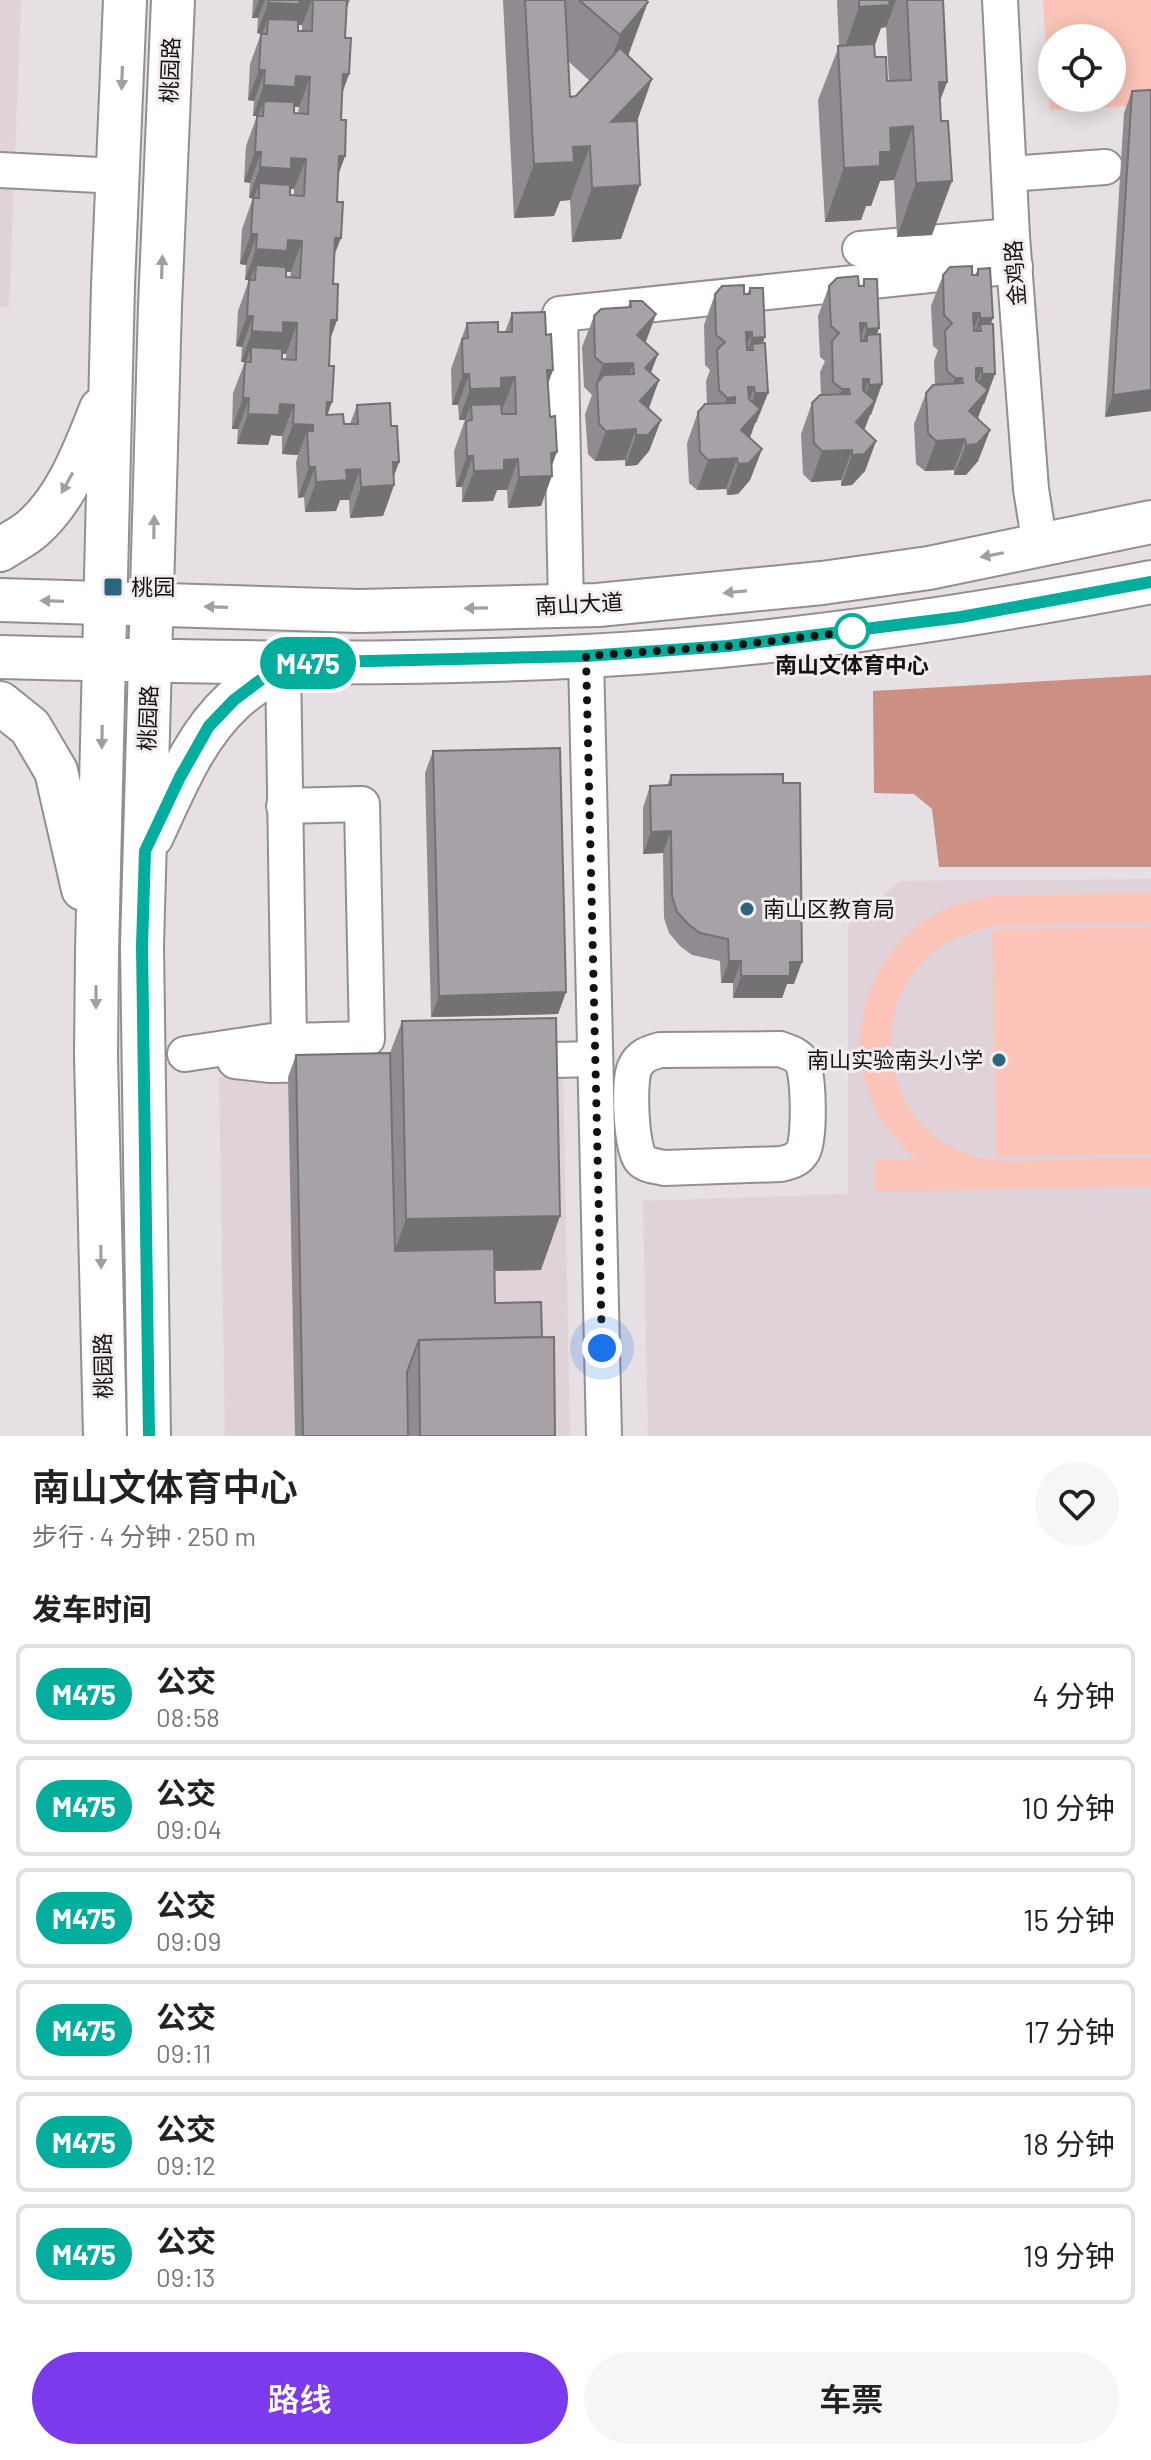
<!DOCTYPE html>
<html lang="zh">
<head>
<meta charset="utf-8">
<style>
	body { margin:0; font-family:Barlow,"Noto Sans SC",sans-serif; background:#f6f6f6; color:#222; height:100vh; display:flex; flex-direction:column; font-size:30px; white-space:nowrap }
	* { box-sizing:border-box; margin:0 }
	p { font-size:26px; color:#767676 }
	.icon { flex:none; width:44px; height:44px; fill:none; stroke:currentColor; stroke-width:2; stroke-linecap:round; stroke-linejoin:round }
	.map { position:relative; height:1436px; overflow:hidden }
	.side { display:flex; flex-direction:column; background:#fff; flex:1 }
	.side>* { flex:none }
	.badge { padding:0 16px; border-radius:26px; font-size:28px; line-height:52px }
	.controls { position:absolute; left:1038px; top:24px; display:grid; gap:16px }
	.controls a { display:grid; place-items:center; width:88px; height:88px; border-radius:50%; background:#fff; box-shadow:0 4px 20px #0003; font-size:40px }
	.you { position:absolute; width:40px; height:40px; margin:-20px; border:6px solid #fff; border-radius:50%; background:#1a73e8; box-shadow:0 0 0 12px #1a73e833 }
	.map>.badge { position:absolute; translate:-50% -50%; box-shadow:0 0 0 4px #fff }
	h2 { padding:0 32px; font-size:30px; line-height:72px }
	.round { display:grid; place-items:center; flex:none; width:84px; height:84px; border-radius:42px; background:#f6f6f6 }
	.overview { display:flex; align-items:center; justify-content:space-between; height:136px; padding:0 32px }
	h1 { font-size:38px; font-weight:600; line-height:60px }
	.button { display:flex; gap:16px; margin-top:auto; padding:16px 32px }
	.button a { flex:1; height:92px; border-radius:48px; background:#7c3aed; color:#fff; font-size:32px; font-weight:600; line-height:92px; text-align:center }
	.button a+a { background:#f6f6f6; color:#222 }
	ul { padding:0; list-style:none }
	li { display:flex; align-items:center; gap:24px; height:100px; margin:0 16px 12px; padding:0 16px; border:4px solid #e0e0e0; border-radius:12px }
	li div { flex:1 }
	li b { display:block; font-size:30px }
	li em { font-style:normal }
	li .badge { min-width:88px; font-weight:700; text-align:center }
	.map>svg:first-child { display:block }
	.built { fill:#e0d2d9 }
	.green { fill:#fcc4b8; fill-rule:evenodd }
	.forest { fill:#cb8f83 }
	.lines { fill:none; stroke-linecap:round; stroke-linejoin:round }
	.minor-casing { stroke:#948e91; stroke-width:38 }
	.major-casing { stroke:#948e91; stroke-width:46 }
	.minor { stroke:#fff; stroke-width:34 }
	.major { stroke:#fff; stroke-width:42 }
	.wall { fill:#8f8b90; fill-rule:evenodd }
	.shaded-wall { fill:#747175 }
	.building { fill:#a6a2a7; stroke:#747175; stroke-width:2 }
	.oneway { fill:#a1a0a1 }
	.line-casing { stroke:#fff; stroke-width:18 }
	.line { stroke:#01ad9c; stroke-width:12 }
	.walk { stroke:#141113; stroke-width:8; stroke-dasharray:0 14.4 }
	.poi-dot { fill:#2b667e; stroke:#f3edf0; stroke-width:3 }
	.stop-dot { fill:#fff; stroke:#01ad9c; stroke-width:4 }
	.labels { text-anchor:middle; stroke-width:6; stroke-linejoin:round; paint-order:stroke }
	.street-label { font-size:22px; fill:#141113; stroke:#f3edf0 }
	.poi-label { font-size:22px; fill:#141113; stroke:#f3edf0; text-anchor:start }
	.stop-label { font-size:22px; font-weight:bold; fill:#141113; stroke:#f3edf0 }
</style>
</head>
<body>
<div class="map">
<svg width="1151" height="1436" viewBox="0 0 1151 1436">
	<rect width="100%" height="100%" fill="#e6dfe3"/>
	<g class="built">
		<polygon points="0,0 21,0 9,307 0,307"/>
		<polygon points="1151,879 1151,1436 648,1436 643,1201 848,1194 848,925 900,881"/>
		<polygon points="563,1069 570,1436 225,1436 219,1077"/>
	</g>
	<g class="green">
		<path d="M1043 0H1151V105L1050 110ZM1052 38H1112V98H1052Z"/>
		<path d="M1151 893V923L995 926C970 931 949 939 929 956 868 1009 883 1117 957 1150 990 1165 1025 1161 1059 1160 1090 1159 1120 1158 1151 1158V1186L876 1192 875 1160H916C901 1145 887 1130 877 1112 842 1045 864 962 925 920 946 906 970 900 994 896Z"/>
		<polygon points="1151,927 1151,1154 996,1157 992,930"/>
	</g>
	<polygon class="forest" points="1151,675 1151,867 939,867 932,809 914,794 874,793 873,691"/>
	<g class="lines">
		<g class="minor-casing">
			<g id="minor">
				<polyline points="1000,0 1012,236 1031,489 1040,546"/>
				<polyline points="0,170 118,176"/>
				<polyline points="1009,174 1105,167"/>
				<polyline points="860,249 1012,236"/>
				<polyline points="566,607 560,314 1015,266"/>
				<polyline points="586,656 604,1436"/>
				<polyline points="284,806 362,804 367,1039 289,1041"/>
				<path d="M780 1049C788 1052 797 1054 802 1062 809 1073 810 1140 803 1151 798 1160 790 1162 781 1164L664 1168C657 1166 647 1166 641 1160 631 1150 628 1080 635 1067 640 1056 649 1053 660 1050Z"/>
				<polyline points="185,1054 272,1041 289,1041 283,663"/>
				<polyline points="235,1061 271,1065 338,1064"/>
				<polyline points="511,1061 595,1059"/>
			</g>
		</g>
		<g class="major-casing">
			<g id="major">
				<path d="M0 550C10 543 23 537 32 529 67 499 84 451 101 409"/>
				<polyline points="0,600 359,611 598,605 822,583 929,568 1151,522"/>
				<path d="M0 657C196 662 392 667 587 656 777 646 965 618 1151 582"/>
				<polyline points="0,703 30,727 56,771 83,889"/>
				<path d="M152 836C174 789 194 737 233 701 248 687 267 676 283 663"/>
				<polyline points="105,1436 96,1056 97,951 113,285 125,0"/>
				<polyline points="149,1436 142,946 160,306 173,0"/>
			</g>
		</g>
		<use href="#minor" class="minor"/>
		<use href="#major" class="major"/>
	</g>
	<g class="wall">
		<path d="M253 0H350L346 10 345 38 349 74 342 92 341 120 345 156 338 174 333 284 337 320 330 339 328 415 344 424H350L357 405 391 426 399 462 394 476V485L383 516 350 518 349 500H340L336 511 305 512 304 497 298 498 296 462 298 455 282 454V436L271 435 268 445 237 444 238 429H232L233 393 245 362H246H241L242 347 236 346 238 311 249 280H250H245L246 265 240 264 242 229 253 198H254H249L250 183 244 182 246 146 257 116H253L254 101 248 100 250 64 261 34H262L257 33 258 18H252ZM298 25H302V31H298ZM294 107H299L298 113H294ZM290 189H294V195H290ZM286 272H291L290 277H286ZM282 354H286V359H282Z"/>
		<path d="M503 0H646L628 56 637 121 621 239 572 242 570 200 560 201 554 216 514 218ZM569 62 590 81 576 96 570 97Z"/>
		<path d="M837 0H943L947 82 940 100 932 235 897 237 894 180 880 181 871 206H866L861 220 825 222 818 100 839 46ZM886 27 889 81H887L875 57 874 47 881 28Z"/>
		<polygon points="1151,90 1151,411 1105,417 1124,113 1132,91"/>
		<polygon points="978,269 991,324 984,404 983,404 977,419 990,430 978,461 966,475 954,475 954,470 925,471 916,464 914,424 926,393 935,385 934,361 938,350 933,346 931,306 943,275 975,275"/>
		<polygon points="864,279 879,328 877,334 882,384 864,429 876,441 865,471 852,485 841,486 841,480 811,482 803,474 801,434 812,403 821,395 820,372 825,361 820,357 818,316 829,286 862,286"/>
		<polygon points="750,288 763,343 768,393 756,423 755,423 750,438 762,449 750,480 738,494 727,495 726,489 697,490 689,483 687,443 698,412 707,404 706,381 710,370 705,365 704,325 715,294 747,294"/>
		<polygon points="630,301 656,314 645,343 658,354 651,373 659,380 648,409 661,420 649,451 637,465 625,466 625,460 595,461 588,454 585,414 592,395 584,387 582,347 594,316 628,307"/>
		<polygon points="512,313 548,384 552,467 541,506 508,508 507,490 497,490 493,501 462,502 462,487 456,487 454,451 465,420 459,420 458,405 452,405 451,369 467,323 498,332 505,332"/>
		<polygon points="433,751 566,992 558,1014 431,1017 425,773"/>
		<polygon points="671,775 794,984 787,984 782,998 733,998 733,983 721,983 720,961 692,955 680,946 669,933 664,918 663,853 643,854 643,808 650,786 667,786"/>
		<polygon points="402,1021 541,1270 494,1271 495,1303 542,1337 555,1436 295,1436 288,1077 296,1055 390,1053"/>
	</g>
	<g class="shaded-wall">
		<polygon points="259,0 265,0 258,18 252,18"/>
		<polygon points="298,0 312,0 302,25 292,25 268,19 262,34 257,33 268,3"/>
		<polygon points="878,0 896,0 886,27 881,28 870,59 840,61 859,7"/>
		<polygon points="648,2 628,56 600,89 620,35"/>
		<polygon points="259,70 265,70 254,101 248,100"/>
		<polygon points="343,74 349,74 338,105"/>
		<polygon points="296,76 310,77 299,107 288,107 264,101 258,116 253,116 264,85"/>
		<polygon points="652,79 633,133 611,122"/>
		<polygon points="939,82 947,82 927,136"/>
		<polygon points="913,126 894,180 880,181 871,206 866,206 861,220 825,222 844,168 890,128"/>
		<polygon points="590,146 570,200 560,201 554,216 514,218 534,164 573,147"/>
		<polygon points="255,152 261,152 250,183 244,182"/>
		<polygon points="339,156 345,156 334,187"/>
		<polygon points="291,158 306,159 294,189 284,189 259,183 254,198 249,198 260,167"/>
		<polygon points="952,181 932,235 897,237 916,183"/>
		<polygon points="640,185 621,239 572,242 592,188"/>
		<polygon points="251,234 257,234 246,265 240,264"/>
		<polygon points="335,238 341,238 329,269"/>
		<polygon points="288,240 302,241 291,272 280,271 256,265 250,280 245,280 256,249"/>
		<polygon points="973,313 980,313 969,343"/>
		<polygon points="656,314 645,344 633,363 622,394 597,383 592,395 603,364 637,335"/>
		<polygon points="247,316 253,316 242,347 236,346"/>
		<polygon points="980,318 993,318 982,349 980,324 971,349 969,349"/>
		<polygon points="331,320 337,320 326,351"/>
		<polygon points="283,322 297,323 286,354 275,353 251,347 246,362 241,362 252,331"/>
		<polygon points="860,323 866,323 855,354"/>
		<polygon points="879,328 868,359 867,335 858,360 855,360 867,329"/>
		<polygon points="746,332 752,332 741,362"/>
		<polygon points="765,337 754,368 752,344 743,368 741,369 752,338"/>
		<polygon points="658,354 646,384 645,368"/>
		<polygon points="976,368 982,368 971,399"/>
		<polygon points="547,370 553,370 542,401"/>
		<polygon points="463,374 469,374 458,405 452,405"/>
		<polygon points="982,374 995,374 984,404 983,404 977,421 965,439 954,470 925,471 936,441 969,411"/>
		<polygon points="515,377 503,407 494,408 471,405 465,420 459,420 470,389 501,378"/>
		<polygon points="955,378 962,378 951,409 944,409"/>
		<polygon points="863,379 869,379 858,409"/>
		<polygon points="659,380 648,411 636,429 625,460 595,461 606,431 640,401"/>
		<polygon points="882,384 871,415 870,415 864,431 852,450 841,480 811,482 822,451 858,415 869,385"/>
		<polygon points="748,387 754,387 743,418"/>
		<polygon points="842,389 849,389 838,419 831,420"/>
		<polygon points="1151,390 1151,411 1105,417 1113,395"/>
		<polygon points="755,393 768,393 756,423 755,423 749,440 737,458 726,489 697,490 708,460 744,424"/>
		<polygon points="735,397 724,428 716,428 727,398"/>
		<polygon points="243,398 249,398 238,429 232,429"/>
		<polygon points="327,402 332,402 321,433"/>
		<polygon points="280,404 294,405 282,436 271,435 268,445 237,444 248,414"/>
		<polygon points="661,420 649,451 637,465 625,466 636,435"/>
		<polygon points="293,424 313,425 308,439 307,431 298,455 282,454"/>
		<polygon points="990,430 978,461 966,475 954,475 966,445"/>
		<polygon points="876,441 865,471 852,485 841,486 852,455"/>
		<polygon points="762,449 750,480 738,494 727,495 738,464"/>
		<polygon points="557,452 548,476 552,476 541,506 508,508 519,477 551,453"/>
		<polygon points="467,456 473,456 462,487 456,487"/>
		<polygon points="518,459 507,490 497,490 493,501 462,502 474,471 504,460"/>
		<polygon points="393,462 399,462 390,486 394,485 383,516 350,518 361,487"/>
		<polygon points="309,467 315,467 304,497 298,498"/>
		<polygon points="360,469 349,500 340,500 336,511 305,512 316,482 346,470"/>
		<polygon points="671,831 663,853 643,854 651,832"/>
		<polygon points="729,961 741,961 733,983 721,983"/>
		<polygon points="790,962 802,962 794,984 787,984 782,998 733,998 741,976"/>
		<polygon points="566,992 558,1014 431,1017 439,996"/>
		<polygon points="560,1216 541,1270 387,1273 406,1219"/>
	</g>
	<g class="building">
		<polygon points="269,0 300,0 299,4 268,3"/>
		<polygon points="313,0 347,0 345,38 351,38 349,74 343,74 341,120 346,120 345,156 339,156 337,202 343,202 341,238 335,238 333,284 338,284 337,320 331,320 329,366 334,366 332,402 327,402 326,415 343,414 344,424 358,424 357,405 390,403 391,426 397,426 399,462 393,462 394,485 361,487 360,469 346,470 347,480 316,482 315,467 309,467 307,431 313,431 313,425 293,424 294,405 280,404 279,415 248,414 249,398 243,398 245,362 251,362 251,347 282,349 282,359 296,360 297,323 283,322 283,333 252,331 253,316 247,316 249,280 255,280 256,265 286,267 286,277 300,278 302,241 288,240 287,251 256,249 257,234 251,234 253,198 259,198 259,183 290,185 290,195 304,196 306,159 291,158 291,169 260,167 261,152 255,152 257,116 263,116 264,101 294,102 294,113 308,114 310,77 296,76 295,87 264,85 265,70 259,70 261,34 267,34 268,19 298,20 298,31 312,31"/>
		<polygon points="525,0 565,0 570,97 576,96 620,48 652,79 611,122 637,121 640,185 592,188 590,146 573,147 574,162 534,164"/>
		<polygon points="579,0 646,0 648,2 620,35"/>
		<polygon points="859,0 889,0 890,5 859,7"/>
		<polygon points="907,0 943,0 947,82 939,82 941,121 948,121 952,181 916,183 913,126 890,128 891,152 880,152 880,166 844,168 838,46 874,44 875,57 886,57 887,81 911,80"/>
		<polygon points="1151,90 1151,390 1113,395 1132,91"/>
		<polygon points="972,266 972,275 978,275 978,269 990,268 993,318 980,318 980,313 973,313 974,331 981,331 980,324 993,324 995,374 982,374 982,368 976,368 976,380 988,390 969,411 990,430 977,444 966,445 965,439 936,441 928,433 926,393 933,385 963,383 962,378 955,378 947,371 945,331 952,323 944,315 943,275 950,267"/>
		<polygon points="858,276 859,286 864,286 864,279 877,279 879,328 867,329 866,323 860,323 861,341 867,341 867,335 880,334 882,384 869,385 869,379 863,379 863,390 875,401 856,422 876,441 864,454 852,455 852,450 822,451 814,443 812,403 820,395 850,394 849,389 842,389 833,382 832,341 839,333 831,326 829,286 837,278"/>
		<polygon points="744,285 744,294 750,294 750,288 763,288 765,337 752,338 752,332 746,332 747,350 753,350 752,344 765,343 768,393 755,393 754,387 748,387 749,399 760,409 741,430 762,449 749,463 738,464 737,458 708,460 700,452 698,412 705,404 735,403 735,397 727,398 719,390 717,350 725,342 716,335 715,294 722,286"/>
		<polygon points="630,301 642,301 656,314 637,335 658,354 645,368 659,380 640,401 661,420 648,435 636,435 636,429 606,431 599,424 597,383 604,375 634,374 633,363 603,364 595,357 594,316 601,309 631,307"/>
		<polygon points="545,312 546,335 551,334 553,370 547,370 550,417 555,416 557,452 551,453 552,476 519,477 518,459 504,460 504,470 474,471 473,456 467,456 466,421 472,420 471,405 501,404 502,414 516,414 515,377 501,378 501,388 470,389 469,374 463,374 462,339 468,338 467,323 498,322 498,332 512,332 512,313"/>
		<polygon points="560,748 566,992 439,996 433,751"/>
		<polygon points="783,774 783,783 800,783 802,962 790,962 790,976 741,976 741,961 729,961 728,939 700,933 688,924 677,912 672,896 671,831 651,832 650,786 671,785 671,775"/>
		<polygon points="556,1018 560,1216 406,1219 402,1021"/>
		<polygon points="390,1053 395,1251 494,1249 495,1303 541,1302 542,1337 419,1340 407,1372 408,1436 303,1436 296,1055"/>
		<polygon points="554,1337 555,1436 420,1436 419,1340"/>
	</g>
	<defs><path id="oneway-solid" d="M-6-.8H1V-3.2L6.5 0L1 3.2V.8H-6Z" transform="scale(2)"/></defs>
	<g class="oneway">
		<use href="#oneway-solid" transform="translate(122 78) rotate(92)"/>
		<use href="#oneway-solid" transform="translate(162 267) rotate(-88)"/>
		<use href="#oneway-solid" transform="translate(67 483) rotate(119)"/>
		<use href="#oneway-solid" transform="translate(154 527) rotate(-89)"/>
		<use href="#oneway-solid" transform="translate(992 555) rotate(169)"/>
		<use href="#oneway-solid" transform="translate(735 592) rotate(175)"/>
		<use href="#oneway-solid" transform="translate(52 601) rotate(-178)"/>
		<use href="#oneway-solid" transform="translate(216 607) rotate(-178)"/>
		<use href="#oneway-solid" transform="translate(476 608) rotate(179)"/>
		<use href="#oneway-solid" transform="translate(102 737) rotate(91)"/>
		<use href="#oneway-solid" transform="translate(96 997) rotate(90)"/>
		<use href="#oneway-solid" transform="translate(101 1257) rotate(89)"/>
	</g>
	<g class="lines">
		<g class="line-casing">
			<polyline id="line" points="149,1436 142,946 145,851 180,777 209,726 234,700 283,663 586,656 728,646 961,617 1151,582"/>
		</g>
		<use href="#line" class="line"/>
		<polyline class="walk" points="602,1348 586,656 728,646 856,631 852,631"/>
	</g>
	<g class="poi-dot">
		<rect x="103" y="577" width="20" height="20" rx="4"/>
		<circle cx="747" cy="909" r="8"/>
		<circle cx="999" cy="1060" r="8"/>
	</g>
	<circle class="stop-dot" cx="852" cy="631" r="16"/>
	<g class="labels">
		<g class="street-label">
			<text transform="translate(170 70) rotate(-88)" y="8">桃园路</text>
			<text transform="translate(1015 273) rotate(-94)" y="8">金鸡路</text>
			<text transform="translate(579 604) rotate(-3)" y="8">南山大道</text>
			<text transform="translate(148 718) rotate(-88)" y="8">桃园路</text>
			<text transform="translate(103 1366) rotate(-91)" y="8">桃园路</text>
		</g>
		<g class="poi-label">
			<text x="131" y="595">桃园</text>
			<text x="763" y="917">南山区教育局</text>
			<text x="983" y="1068" text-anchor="end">南山实验南头小学</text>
		</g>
		<g class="stop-label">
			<text x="852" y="673">南山文体育中心</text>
		</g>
	</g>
</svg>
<div class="controls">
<a><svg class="icon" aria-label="locate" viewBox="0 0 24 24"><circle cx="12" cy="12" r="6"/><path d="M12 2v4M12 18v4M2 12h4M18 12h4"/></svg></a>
</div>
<div class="you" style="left:602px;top:1348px"></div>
<b class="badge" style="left:308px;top:663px;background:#01ad9c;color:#fff">M475</b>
</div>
<section class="side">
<div class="overview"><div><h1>南山文体育中心</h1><p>步行 · 4 分钟 · 250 m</p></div><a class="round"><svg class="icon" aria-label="heart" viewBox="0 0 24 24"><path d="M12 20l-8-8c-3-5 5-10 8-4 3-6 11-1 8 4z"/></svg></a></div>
<h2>发车时间</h2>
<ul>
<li><span class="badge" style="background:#01ad9c;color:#fff">M475</span><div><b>公交</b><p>08:58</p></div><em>4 分钟</em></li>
<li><span class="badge" style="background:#01ad9c;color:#fff">M475</span><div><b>公交</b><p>09:04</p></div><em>10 分钟</em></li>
<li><span class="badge" style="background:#01ad9c;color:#fff">M475</span><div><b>公交</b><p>09:09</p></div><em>15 分钟</em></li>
<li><span class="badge" style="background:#01ad9c;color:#fff">M475</span><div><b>公交</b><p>09:11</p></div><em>17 分钟</em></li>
<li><span class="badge" style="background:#01ad9c;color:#fff">M475</span><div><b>公交</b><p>09:12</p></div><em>18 分钟</em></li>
<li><span class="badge" style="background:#01ad9c;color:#fff">M475</span><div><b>公交</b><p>09:13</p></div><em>19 分钟</em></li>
</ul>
<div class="button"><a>路线</a><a>车票</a></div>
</section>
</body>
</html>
